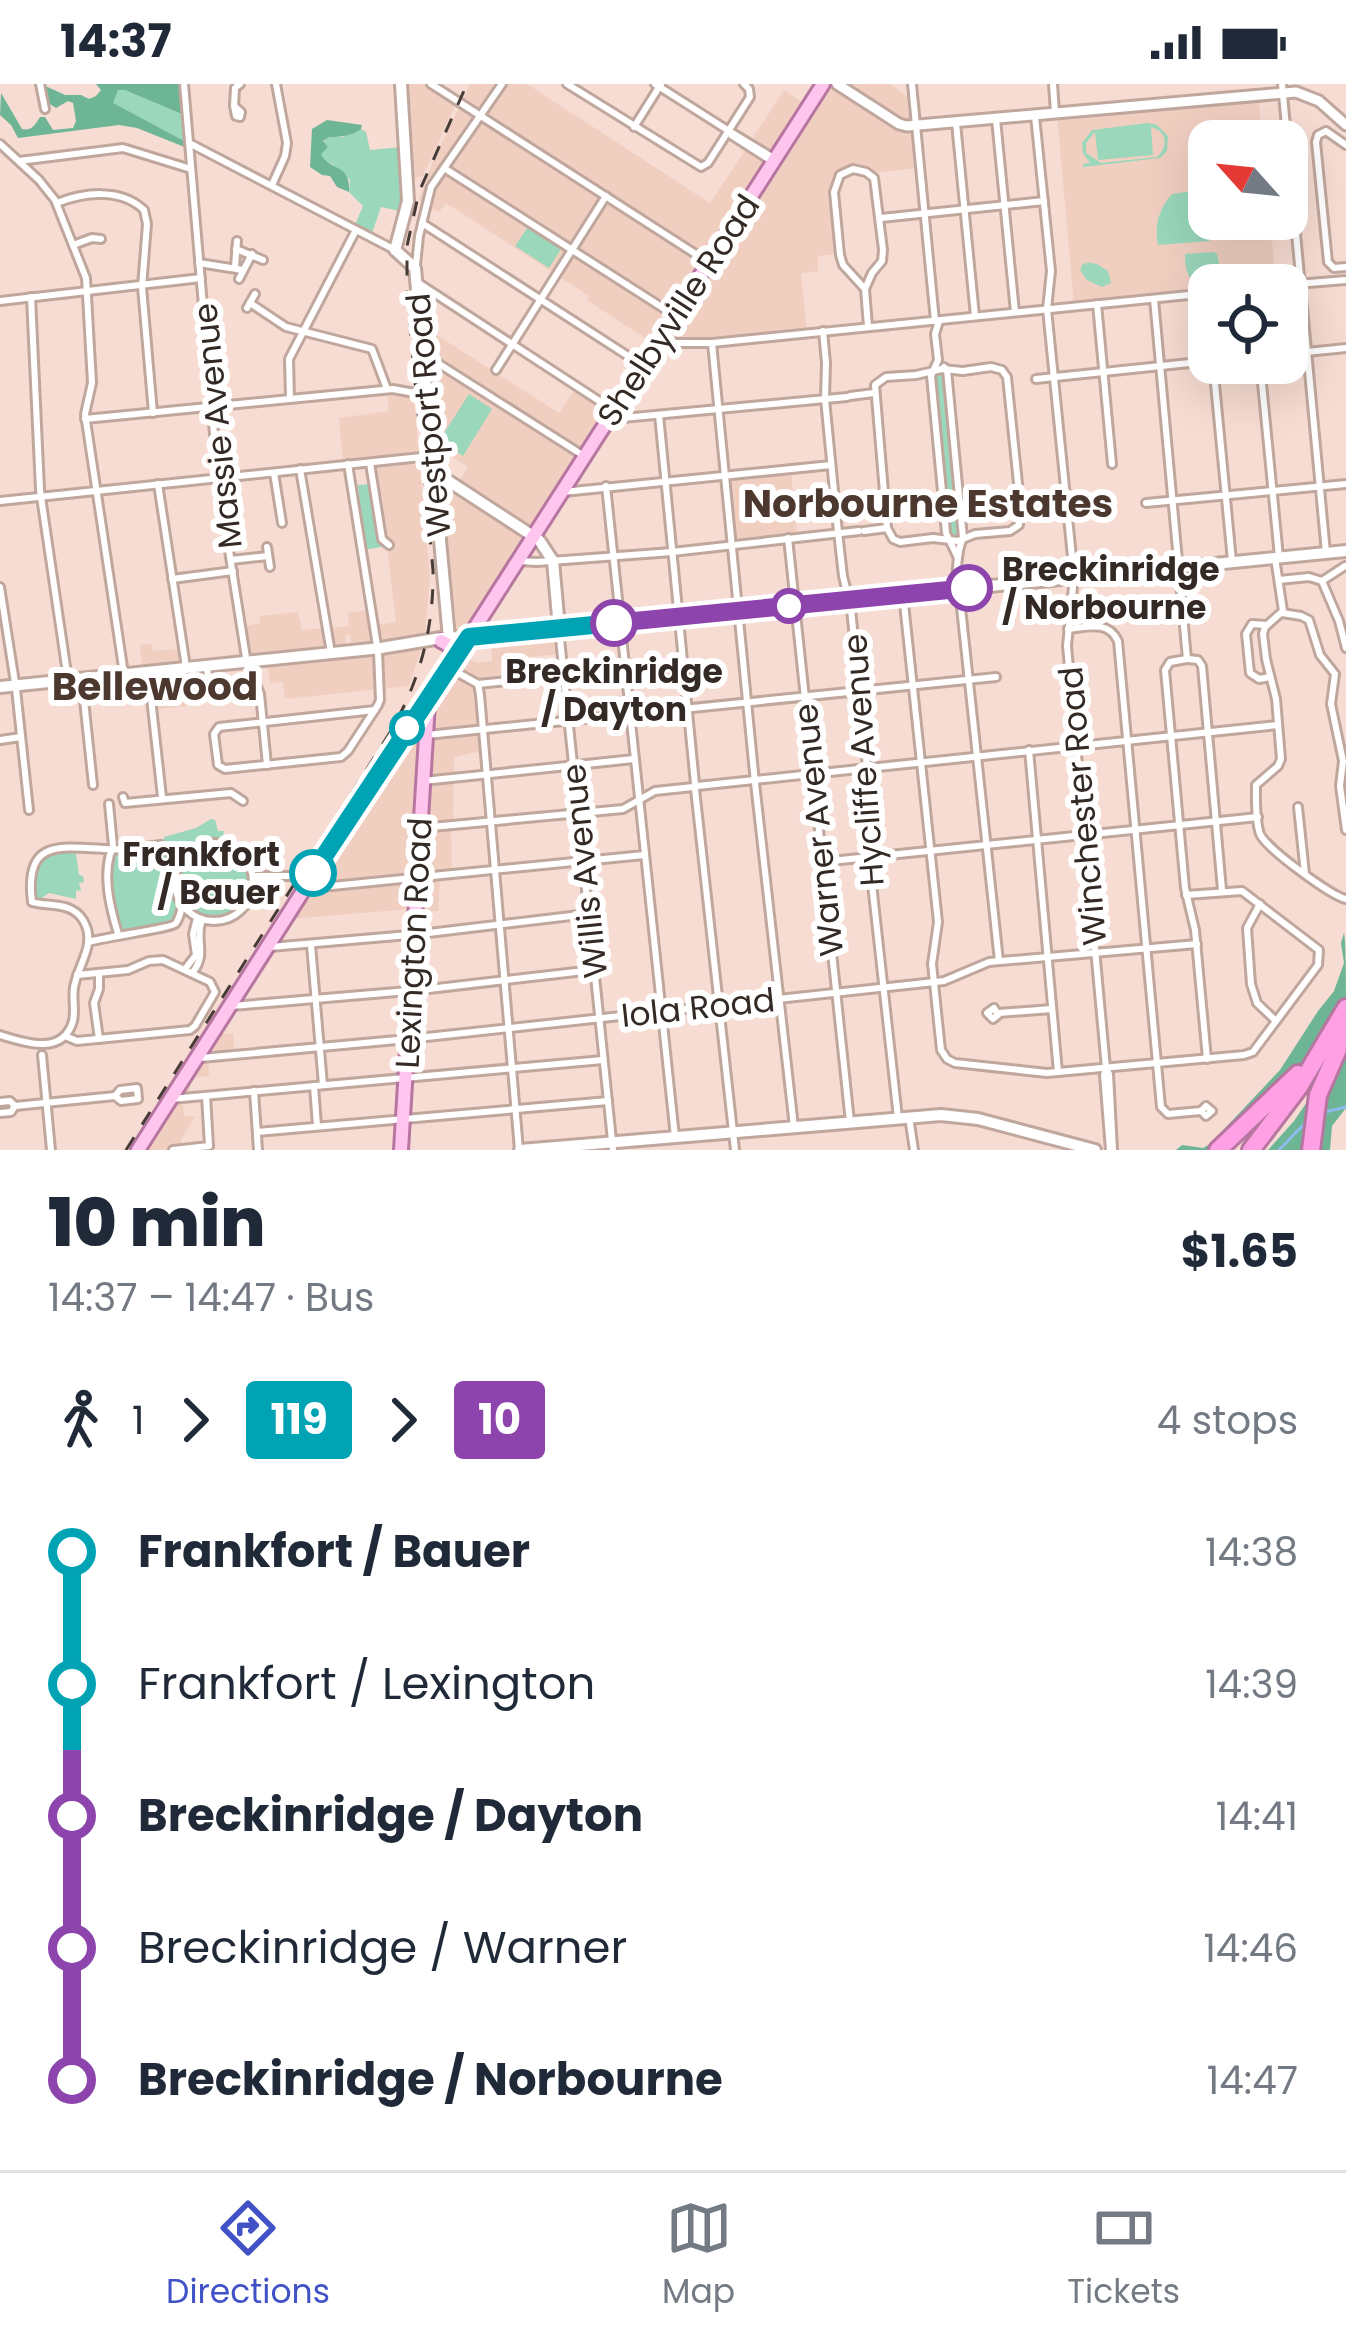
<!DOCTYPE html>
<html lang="en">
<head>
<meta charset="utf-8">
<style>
	body { margin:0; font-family:Poppins,sans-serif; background:#f6f6f7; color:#1f2937; height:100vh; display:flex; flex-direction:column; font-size:45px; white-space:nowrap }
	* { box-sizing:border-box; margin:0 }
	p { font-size:39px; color:#747a83 }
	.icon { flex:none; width:66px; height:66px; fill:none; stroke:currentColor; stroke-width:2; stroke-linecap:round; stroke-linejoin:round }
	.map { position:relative; height:1066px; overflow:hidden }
	.side { display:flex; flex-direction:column; background:#fff; flex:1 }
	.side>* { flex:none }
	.badge { padding:0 24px; border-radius:9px; font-size:42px; line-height:78px }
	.needle { width:78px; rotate:297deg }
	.buttons { position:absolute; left:1188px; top:36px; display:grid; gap:24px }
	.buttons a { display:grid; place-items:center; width:120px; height:120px; border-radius:24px; background:#fff; box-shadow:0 12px 48px #0002; font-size:60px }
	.map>.badge { position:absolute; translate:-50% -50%; box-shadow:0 0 0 6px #fff }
	.legs { display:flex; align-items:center; gap:18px; height:132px; padding:0 48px; font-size:39px }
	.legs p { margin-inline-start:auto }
	.summary { display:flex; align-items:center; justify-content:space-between; height:204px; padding:0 48px }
	h1 { font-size:66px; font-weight:800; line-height:90px }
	ul { padding:0 48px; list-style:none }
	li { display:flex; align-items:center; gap:42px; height:132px; font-size:45px }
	li i { display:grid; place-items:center; width:18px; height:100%; margin:0 15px; background:currentColor }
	li i::after { content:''; width:30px; height:30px; margin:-15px; border:9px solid; border-radius:50%; background:#fff }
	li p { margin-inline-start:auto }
	li:first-child i { background:linear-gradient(#0000 50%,currentColor 0) }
	li:last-child i { background:linear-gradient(currentColor 50%,#0000 0) }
	.status { display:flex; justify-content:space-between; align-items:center; height:84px; padding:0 60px; background:#fff; direction:ltr }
	.status svg { height:33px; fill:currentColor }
	.tab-bar { display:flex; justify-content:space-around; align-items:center; height:168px; border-top:3px solid #e0e1e3; background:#fff; font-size:33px; color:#747a83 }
	.tab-bar a { display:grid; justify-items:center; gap:6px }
	.tab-bar .selected { color:#4052c6 }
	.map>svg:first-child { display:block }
	.built { fill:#f0cfc1 }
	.green { fill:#9ad7bb; fill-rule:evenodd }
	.forest { fill:#6eb596 }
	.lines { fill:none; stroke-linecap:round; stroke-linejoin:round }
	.stream { stroke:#8dbbec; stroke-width:3 }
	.minor-casing { stroke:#c0a79d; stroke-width:12 }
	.tertiary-casing { stroke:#c0a79d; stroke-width:15 }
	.secondary-casing { stroke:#c0a79d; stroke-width:16 }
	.primary-casing { stroke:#b776a0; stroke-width:18 }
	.motorway-casing { stroke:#b776a0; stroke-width:22 }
	.minor { stroke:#fff; stroke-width:6 }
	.tertiary { stroke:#fff; stroke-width:9 }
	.secondary { stroke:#fff; stroke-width:10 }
	.primary { stroke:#fec6ee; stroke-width:12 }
	.motorway { stroke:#fea0e3; stroke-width:16 }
	.rail { stroke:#473b37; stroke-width:3; stroke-dasharray:15 15; stroke-linecap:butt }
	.line-1-casing { stroke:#fff; stroke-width:27 }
	.line-2-casing { stroke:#fff; stroke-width:27 }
	.line-1 { stroke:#00a3b4; stroke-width:18 }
	.line-2 { stroke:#8e44ad; stroke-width:18 }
	.stop-2-dot { fill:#fff; stroke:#8e44ad; stroke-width:6 }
	.stop-1-dot { fill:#fff; stroke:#00a3b4; stroke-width:6 }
	.labels { text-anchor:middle; stroke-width:12; stroke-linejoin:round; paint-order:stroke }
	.street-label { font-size:33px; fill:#332925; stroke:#fff }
	.stop-label { font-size:33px; font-weight:bold; fill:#332925; stroke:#fff; text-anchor:start }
	.quarter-label { font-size:39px; font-weight:bold; fill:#4c382f; stroke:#fff }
</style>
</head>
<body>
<div class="status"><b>14:37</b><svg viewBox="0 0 49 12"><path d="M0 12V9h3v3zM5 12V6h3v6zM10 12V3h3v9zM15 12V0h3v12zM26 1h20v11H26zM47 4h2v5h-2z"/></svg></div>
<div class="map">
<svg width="1346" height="1066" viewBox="0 0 1346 1066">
	<rect width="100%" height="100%" fill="#f6dcd2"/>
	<g class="built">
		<polygon points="402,0 425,0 456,20 423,92 410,95"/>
		<polygon points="470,0 527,0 710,119 746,65 766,78 651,258 587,216 589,212 446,119 439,128 419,116 432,80"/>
		<polygon points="829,0 860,19 844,0 890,0 911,15 917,84 873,89 851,81 840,86 831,99 829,115 837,170 818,172 818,187 801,189 807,247 667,259 663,256"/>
		<polygon points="784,6 802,18 771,67 752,55"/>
		<polygon points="1258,11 1263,57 1209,57 1209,135 1270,135 1276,201 1209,201 1209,207 1074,220 1057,31"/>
		<polygon points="424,243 559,329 576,304 606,324 529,445 457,401 468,383 432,360"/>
		<polygon points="387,308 399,308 415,313 419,371 343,379 339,334 389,327"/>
		<polygon points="419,376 430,493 425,553 379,560 376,541 396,538 387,463 379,456 367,380"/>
		<polygon points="791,387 797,451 735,458 727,396 729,393"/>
		<polygon points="437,393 523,450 523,454 495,498 464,544 459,548 453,548"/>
		<polygon points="367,526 372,561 352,563 350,551 345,551 346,564 334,565 330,544 349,542 348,529"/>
		<polygon points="298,528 302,546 325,544 328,567 249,575 244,542 260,539 260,532"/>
		<polygon points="557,550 559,570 517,574 518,592 477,598 482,667 454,673 453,745 451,746 452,794 440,795 438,827 418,828 431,622 443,607 440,604 462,570 477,579 492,577 491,556"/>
		<polygon points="152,560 153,567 180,565 182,582 143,587 140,561"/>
		<polygon points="422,562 409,602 285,615 283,598 270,599 267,577"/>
		<polygon points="182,587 186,622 149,626 145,590"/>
		<polygon points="419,636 422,637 411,825 289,835"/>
		<polygon points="233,949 235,972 208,975 209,992 190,994 190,1016 183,1017 184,1032 195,1032 181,1056 182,1066 141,1066 216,951"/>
	</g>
	<g class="green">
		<polygon points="118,6 126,6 184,31 186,58 112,19"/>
		<path d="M1148 39 1157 41 1168 52 1167 67 1160 74 1083 83V80L1090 79 1083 69 1082 59 1092 46ZM1151 43C1167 47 1169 62 1157 73L1101 79 1086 69V59L1095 48 1098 76 1153 71Z"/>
		<polygon points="361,45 366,48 370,66 402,63 404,128 381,123 371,152 354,143 363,122 349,108 350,96 332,80 323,77 320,70 328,63 323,59 329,52 343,53"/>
		<path d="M1192 107 1200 109 1207 117 1211 154 1209 157 1158 161C1154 140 1159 125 1172 110Z"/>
		<polygon points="528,143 561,165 549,184 515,162"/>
		<path d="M1214 168 1217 170 1223 199C1197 204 1185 200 1185 170Z"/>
		<polygon points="1086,178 1097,180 1108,187 1111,199 1102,203 1087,196 1080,186 1083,179 1087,181"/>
		<polygon points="943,287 961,450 960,454 951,455 948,448 933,296 934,289"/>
		<polygon points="469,310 492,325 463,372 439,357"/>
		<polygon points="370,400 379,456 387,462 363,466 358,401"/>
		<polygon points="211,735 215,736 218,747 224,747 222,757 200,759 180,771 164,761 164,753 196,744"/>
		<path d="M208 760C290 760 239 872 189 827 162 803 180 770 208 760Z"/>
		<path d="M161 763C176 775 173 779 173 797 172 807 179 816 179 826 178 848 136 847 120 845L113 819 115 818 110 795 114 772 111 770Z"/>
		<path d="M84 765V769L76 770 79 791 83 792 84 798 79 799 81 807 76 806V815L49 809 36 818C29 799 30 775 53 766 61 764 76 765 84 765Z"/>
	</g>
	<g class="forest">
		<path d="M41 0 65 11H81L89 15 96 12 101 6 96 0H181L184 31 125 6H118L113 19 186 58 187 64 137 44 119 41 18 54 11 41 0 31 1 9 22 45C32 47 35 41 40 33H45L53 46 73 44 76 37 73 19 68 17 56 24 47 18Z"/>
		<path d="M327 36 362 41 361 45C351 52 341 53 329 53L323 57 328 63 321 70C329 88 351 78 349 108L337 103 330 92 322 91 310 83 312 45Z"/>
		<path d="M1344 849C1346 859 1346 900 1346 914 1334 962 1251 1031 1215 1066H1176L1182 1061 1203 1064 1210 1060 1280 986 1318 927 1334 907 1344 879 1341 859Z"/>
		<polygon points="1346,961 1346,1024 1332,1042 1330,1066 1313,1066 1315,1038"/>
		<polygon points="1309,1015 1312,1017 1308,1066 1268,1066 1294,1037"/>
	</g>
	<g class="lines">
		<g class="stream">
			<polyline points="1325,1028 1346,1023"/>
			<polyline points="1279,1066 1310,1034"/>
		</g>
		<g class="minor-casing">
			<g id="minor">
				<polyline points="40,0 45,25"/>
				<polyline points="184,0 218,397 247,580 260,610 267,681"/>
				<polyline points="431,0 708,178"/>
				<polyline points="567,0 701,83 708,79 750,13 749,5 744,0"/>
				<polyline points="655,0 729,47"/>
				<polyline points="912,0 935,237"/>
				<polyline points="1053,0 1055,28"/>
				<polyline points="1282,0 1326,469"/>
				<polyline points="234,22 236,32 240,33 241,28 234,22 235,4 240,0"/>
				<polyline points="1035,32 1051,187 1047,225 1074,493 1067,562 1106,984 1109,990 1113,1066"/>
				<polyline points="996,35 1015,228"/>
				<polyline points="956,39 975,232"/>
				<polyline points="634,43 661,0"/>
				<polyline points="189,59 395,166"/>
				<polyline points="0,60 39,96 55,116 86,194 92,299 85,330 124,590"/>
				<polyline points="1346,61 1326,47 1318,51 1316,58 1328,178 1334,184 1346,183"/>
				<polyline points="772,73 729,47 731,51 773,78"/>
				<polyline points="19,77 123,64 191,85"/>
				<polyline points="444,84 674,231"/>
				<polygon points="853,85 866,88 874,94 883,166 882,177 872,189 865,205 843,181 840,171 834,108 840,91"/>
				<polyline points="272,101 285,72 287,59 276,0"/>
				<path d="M57 119C85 108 121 104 144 126L147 140 142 203 153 329"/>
				<polyline points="881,134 1044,117"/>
				<polyline points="422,139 642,281"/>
				<polyline points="73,161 92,154 101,155"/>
				<polyline points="236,165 263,176"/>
				<polyline points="199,179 243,186"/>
				<polyline points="416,181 419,152 431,103 502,0"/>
				<polyline points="235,183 237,157"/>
				<polyline points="239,195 252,170"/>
				<polyline points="420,200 613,326"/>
				<polyline points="1284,201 1346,196"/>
				<polyline points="865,205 868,242"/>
				<polyline points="1206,209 1209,237"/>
				<polyline points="31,213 40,406 68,596"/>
				<polyline points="1154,215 1187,575"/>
				<polyline points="0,217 201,194"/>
				<polyline points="250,219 286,243 372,265 387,305"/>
				<polyline points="1097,220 1112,380"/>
				<polyline points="247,224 255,210"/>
				<polyline points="939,237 935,250 938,276 931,292 946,449 957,472"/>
				<polyline points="823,247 826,279 825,315 838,448 843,492 851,525 867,683 864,728 898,1034"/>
				<polyline points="658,259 712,259 1209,209"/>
				<polyline points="712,259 755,699 794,1043"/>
				<polyline points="1287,270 1346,264"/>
				<polyline points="425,271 584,372"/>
				<polyline points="1213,279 1232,477"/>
				<polyline points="1260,279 1279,473"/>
				<path d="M944 283 947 286 963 454C955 470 959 488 954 505"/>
				<polygon points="991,283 1002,286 1007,293 1019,409 1019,441 1010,447 975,450 958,457 933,454 900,458 893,455 887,444 875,301 886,293 916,291 942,285 963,287"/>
				<polyline points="496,286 606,112"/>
				<polyline points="1036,295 1209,277"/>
				<polyline points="850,312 874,309"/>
				<polyline points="290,315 289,275 356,146"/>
				<polyline points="659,331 695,700"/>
				<polyline points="85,335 393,305 425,311"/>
				<polyline points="612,335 847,313"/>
				<polyline points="370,379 382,455 389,461"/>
				<polyline points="348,380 378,568 380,616 378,621 348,667 341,673 225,685 218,681 214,650 219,643 375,626"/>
				<polyline points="300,385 331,569"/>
				<polyline points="274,389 282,439"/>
				<polyline points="158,400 186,583"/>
				<polyline points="606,402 675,1053"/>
				<polyline points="563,408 831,381"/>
				<polyline points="0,417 431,372"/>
				<polyline points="1146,419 1346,400"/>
				<polyline points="1048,428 1091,424"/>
				<polyline points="1020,431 1044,429"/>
				<polyline points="864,447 887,444"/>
				<polyline points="788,454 850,1038"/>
				<polyline points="267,463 270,483"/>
				<path d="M1275 474 1283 527 1265 543 1263 550 1266 575 1276 615 1281 675 1278 682 1256 701C1256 715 1255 736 1260 750 1266 764 1331 812 1346 815"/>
				<polyline points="231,476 268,472"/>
				<polyline points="518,477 537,478 672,468 859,447"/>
				<polyline points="172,495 233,487"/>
				<polyline points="1279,496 1309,493 1322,497 1345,482"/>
				<polyline points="1322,497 1339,537 1346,564"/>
				<polyline points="0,503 16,605 29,726"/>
				<polyline points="959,505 999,877"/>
				<polyline points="903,510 938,838 932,880 941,966 947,975 955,979 1047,989 1244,971 1253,968 1318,881 1319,866 1242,807 1186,811"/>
				<polyline points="1282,529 1301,532 1309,536 1320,571 1335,590 1331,620 1343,677 1340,702 1346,746"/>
				<polyline points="1267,541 1252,540 1246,550 1250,589 1259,595 1270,593"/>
				<polyline points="559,545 613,1066"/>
				<path d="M1068 545C1088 543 1108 536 1118 557L1161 1023 1168 1030 1201 1027"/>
				<polyline points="1187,575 1170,578 1165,586 1185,804 1195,846 1207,975"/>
				<polyline points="1187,575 1198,576 1202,582 1222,806"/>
				<polyline points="207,583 209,603"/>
				<polyline points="449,584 478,600 480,611 519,1066"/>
				<polyline points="148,587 162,713"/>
				<polyline points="82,597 93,701"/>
				<polyline points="478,600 683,579"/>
				<polygon points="208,604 212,604 211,609 207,608"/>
				<polyline points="427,651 996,593"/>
				<polyline points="0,656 21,653"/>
				<polyline points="1029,666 1058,988"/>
				<polyline points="423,697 634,675"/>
				<polyline points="697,702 1278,641"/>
				<polyline points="695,705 735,1066"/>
				<polyline points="123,713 125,719 231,709 243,717"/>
				<path d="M109 720 113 762C101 789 110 823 118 850"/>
				<polyline points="1298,723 1305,790"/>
				<polyline points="421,744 623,725 655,707 693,703"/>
				<circle cx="214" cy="798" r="39"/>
				<polyline points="821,778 1258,733"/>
				<polyline points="253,792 294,792 312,804 644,771"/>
				<polyline points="253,796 279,793"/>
				<polyline points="1260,820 1247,844 1251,900 1257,919 1276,937"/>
				<path d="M88 858C101 854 171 844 175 840 179 836 181 827 182 822"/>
				<polyline points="311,861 323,1001"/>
				<polyline points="270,863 420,850 588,830"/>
				<polyline points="185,885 196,871 193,850 197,834"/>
				<path d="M193 888C208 869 194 855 202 836"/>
				<polyline points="232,922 420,906 593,886"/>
				<polygon points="994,924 998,931 993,935 987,929"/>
				<polyline points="998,929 1052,925"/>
				<path d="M0 951C25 959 63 972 73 937 76 924 71 911 75 899 80 877 97 859 83 836 71 817 48 823 32 818 24 757 57 762 104 765 123 767 142 763 161 761L180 777"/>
				<polyline points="65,952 77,957 190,946 195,942 215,908 210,898 163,876 149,877 128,886 77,891"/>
				<polyline points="99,955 94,919 99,905 99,889"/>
				<polyline points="42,971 51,1066"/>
				<polyline points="201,974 408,955 944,897 989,878 1197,860"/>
				<polyline points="1106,984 1104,991 1110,1066"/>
				<polyline points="314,1002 317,1042"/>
				<polyline points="254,1007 258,1066"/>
				<polyline points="171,1015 603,976"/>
				<polyline points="0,1018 10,1017 15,1022 115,1012 120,1006 137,1004 138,1015 121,1017 115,1012"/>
				<polygon points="1206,1022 1212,1027 1206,1032 1201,1027"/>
				<polyline points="0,1029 11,1028 15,1022"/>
				<polyline points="909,1033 914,1066"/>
				<polyline points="257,1048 608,1017"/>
				<polyline points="173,1066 209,1062 206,1012"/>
			</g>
		</g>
		<g class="tertiary-casing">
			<polyline id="tertiary" points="837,0 899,40 907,42 1296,8 1319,17 1346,41"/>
		</g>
		<g class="secondary-casing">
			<g id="secondary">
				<polyline points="401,0 408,117 395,166 415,184 449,554"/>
				<polyline points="433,387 539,456 553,477 559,544"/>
				<polyline points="0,603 381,564 441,554 482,552 1346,467"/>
				<polyline points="520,1066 941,1031 978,1035 1095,1066"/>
			</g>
		</g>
		<g class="primary-casing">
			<g id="primary">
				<polyline points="441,557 450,562 452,572"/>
				<polyline points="407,644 430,614 823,0"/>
				<polyline points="138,1066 410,639"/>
				<polyline points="401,1066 428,619"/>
			</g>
		</g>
		<g class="motorway-casing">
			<g id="motorway">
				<polyline points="1218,1066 1298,990"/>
				<polyline points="1251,1066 1299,1003 1346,924"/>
				<polyline points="1311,1066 1318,1011 1346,947"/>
			</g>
		</g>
		<use href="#minor" class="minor"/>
		<use href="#tertiary" class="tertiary"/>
		<use href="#secondary" class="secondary"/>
		<use href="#primary" class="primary"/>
		<use href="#motorway" class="motorway"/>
		<path class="rail" d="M126 1066 389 650C419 600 434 545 433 486L407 213V162L419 108 467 0"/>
	</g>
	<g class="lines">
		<g class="line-1-casing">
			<polyline id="line-1" points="313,789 469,553 614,539"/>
		</g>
		<g class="line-2-casing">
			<polyline id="line-2" points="614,539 969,504"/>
		</g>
		<use href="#line-1" class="line-1"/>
		<use href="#line-2" class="line-2"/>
	</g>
	<g class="stop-2-dot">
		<circle cx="969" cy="504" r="21"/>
		<circle cx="789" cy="522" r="15"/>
		<circle cx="614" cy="539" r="21"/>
	</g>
	<g class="stop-1-dot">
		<circle cx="407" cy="644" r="15"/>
		<circle cx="313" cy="789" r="21"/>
	</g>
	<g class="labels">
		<g class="street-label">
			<text transform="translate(678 226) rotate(-57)" y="12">Shelbyville Road</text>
			<text transform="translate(428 331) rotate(-95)" y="12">Westport Road</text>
			<text transform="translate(217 342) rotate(-96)" y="12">Massie Avenue</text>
			<text transform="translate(863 676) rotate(-94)" y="12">Hycliffe Avenue</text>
			<text transform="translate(1082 722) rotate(-95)" y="12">Winchester Road</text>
			<text transform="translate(818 746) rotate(-96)" y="12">Warner Avenue</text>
			<text transform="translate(584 787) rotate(-96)" y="12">Willis Avenue</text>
			<text transform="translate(413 859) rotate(-87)" y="12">Lexington Road</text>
			<text transform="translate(698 923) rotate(-6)" y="12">Iola Road</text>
		</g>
		<g class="stop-label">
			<text x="1002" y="497">Breckinridge<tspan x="1002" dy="38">/ Norbourne</tspan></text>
			<text x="614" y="599" text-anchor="middle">Breckinridge<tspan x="614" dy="38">/ Dayton</tspan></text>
			<text x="280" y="782" text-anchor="end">Frankfort<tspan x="280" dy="38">/ Bauer</tspan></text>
		</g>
		<g class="quarter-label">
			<text x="928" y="433">Norbourne Estates</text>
			<text x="155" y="616">Bellewood</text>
		</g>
	</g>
</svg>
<div class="buttons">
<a><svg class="needle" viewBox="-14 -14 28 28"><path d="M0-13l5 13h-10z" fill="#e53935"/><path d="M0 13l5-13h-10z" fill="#747a83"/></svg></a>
<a><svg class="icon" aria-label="locate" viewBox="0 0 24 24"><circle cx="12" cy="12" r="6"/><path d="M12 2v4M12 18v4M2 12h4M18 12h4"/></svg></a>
</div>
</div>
<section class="side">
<div class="summary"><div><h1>10 min</h1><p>14:37 – 14:47 · Bus</p></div><b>$1.65</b></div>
<div class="legs"><svg class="icon" aria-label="walk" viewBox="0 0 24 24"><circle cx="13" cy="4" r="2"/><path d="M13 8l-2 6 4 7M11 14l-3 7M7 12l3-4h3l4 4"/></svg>1<svg class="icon" aria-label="forward" viewBox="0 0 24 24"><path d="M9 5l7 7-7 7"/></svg><b class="badge" style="background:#00a3b4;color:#fff">119</b><svg class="icon" aria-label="forward" viewBox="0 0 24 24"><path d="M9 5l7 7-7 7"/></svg><b class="badge" style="background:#8e44ad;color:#fff">10</b><p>4 stops</p></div>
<ul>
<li><i style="color:#00a3b4"></i><b>Frankfort / Bauer</b><p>14:38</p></li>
<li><i style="color:#00a3b4"></i><span>Frankfort / Lexington</span><p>14:39</p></li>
<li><i style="color:#8e44ad"></i><b>Breckinridge / Dayton</b><p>14:41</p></li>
<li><i style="color:#8e44ad"></i><span>Breckinridge / Warner</span><p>14:46</p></li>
<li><i style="color:#8e44ad"></i><b>Breckinridge / Norbourne</b><p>14:47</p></li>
</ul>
</section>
<nav class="tab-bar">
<a class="selected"><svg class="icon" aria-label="directions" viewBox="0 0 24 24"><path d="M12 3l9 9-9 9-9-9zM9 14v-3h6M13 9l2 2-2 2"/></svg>Directions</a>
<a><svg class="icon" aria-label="map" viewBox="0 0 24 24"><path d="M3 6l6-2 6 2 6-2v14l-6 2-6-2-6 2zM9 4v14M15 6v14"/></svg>Map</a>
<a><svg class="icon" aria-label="tickets" viewBox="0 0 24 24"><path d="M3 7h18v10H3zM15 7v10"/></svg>Tickets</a>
</nav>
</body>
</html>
